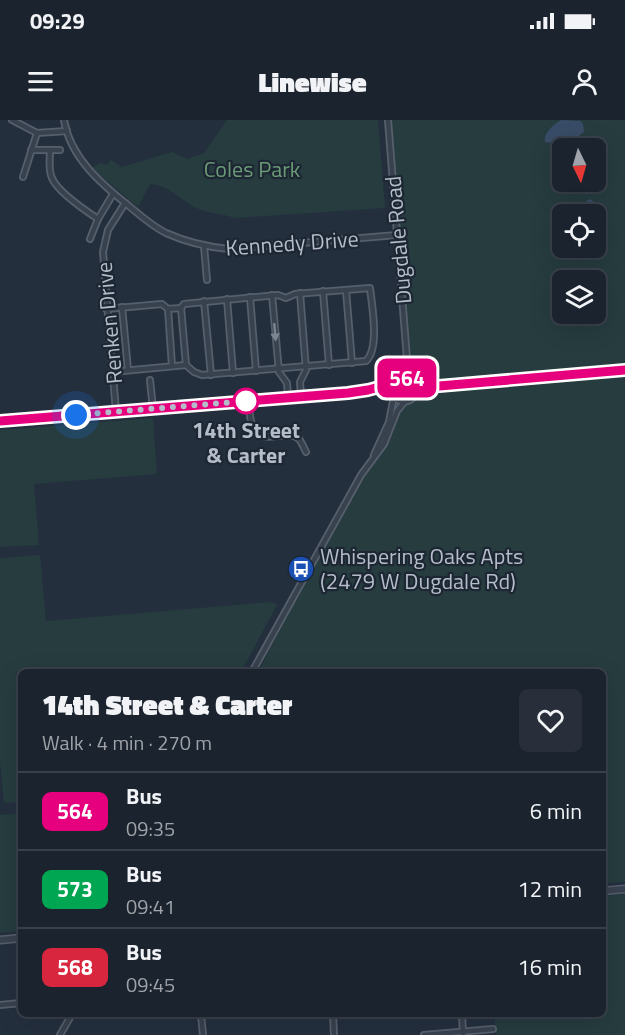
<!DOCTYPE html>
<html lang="en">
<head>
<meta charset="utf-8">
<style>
	body { margin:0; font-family:"Titillium Web",sans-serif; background:#282f3a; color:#f1f3f6; height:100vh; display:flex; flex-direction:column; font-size:22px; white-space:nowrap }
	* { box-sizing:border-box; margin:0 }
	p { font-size:20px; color:#a0a4aa }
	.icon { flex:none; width:33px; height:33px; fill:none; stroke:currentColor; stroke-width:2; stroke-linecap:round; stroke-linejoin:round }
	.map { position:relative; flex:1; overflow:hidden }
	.panel { position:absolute; left:18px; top:549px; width:588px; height:348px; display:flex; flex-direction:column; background:#1b232e; border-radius:9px; box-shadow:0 6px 24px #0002,0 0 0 2px #39404a }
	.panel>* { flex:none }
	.badge { padding:0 12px; border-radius:9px; font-size:21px; line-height:39px }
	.needle { width:39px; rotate:175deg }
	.fabs { position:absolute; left:552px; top:18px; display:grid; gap:12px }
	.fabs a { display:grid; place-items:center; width:54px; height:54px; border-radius:9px; background:#1b232e; box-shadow:0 6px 24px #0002,0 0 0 2px #39404a; font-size:30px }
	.you { position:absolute; width:30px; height:30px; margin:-15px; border:4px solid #fff; border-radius:50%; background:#1a73e8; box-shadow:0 0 0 9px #1a73e833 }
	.map>.badge { position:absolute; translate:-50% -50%; box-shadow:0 0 0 3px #fff }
	.round { display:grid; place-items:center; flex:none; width:63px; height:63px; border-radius:9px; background:#282f3a }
	.overview { display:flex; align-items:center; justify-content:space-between; height:102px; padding:0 24px }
	h1 { font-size:28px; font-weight:800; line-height:45px }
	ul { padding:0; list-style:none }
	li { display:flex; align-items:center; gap:18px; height:78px; padding:0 24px; border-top:2px solid #39404a }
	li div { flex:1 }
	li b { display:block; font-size:22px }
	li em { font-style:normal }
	li .badge { min-width:66px; font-weight:700; text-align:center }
	.status { display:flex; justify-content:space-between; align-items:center; height:42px; padding:0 30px; background:#1b232e; direction:ltr }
	.status svg { height:16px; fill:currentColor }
	header { display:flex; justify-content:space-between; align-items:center; height:78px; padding:0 24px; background:#1b232e; font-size:27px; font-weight:800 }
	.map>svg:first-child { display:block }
	.green { fill:#263c3f; fill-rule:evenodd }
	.water { fill:#394c67 }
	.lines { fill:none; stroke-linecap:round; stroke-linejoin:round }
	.minor-casing { stroke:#565f6c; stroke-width:8 }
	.tertiary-casing { stroke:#565f6c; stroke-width:9 }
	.minor { stroke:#38414e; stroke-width:4.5 }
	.tertiary { stroke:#38414e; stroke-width:6 }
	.oneway { fill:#7c8592 }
	.line-casing { stroke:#fff; stroke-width:14 }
	.line { stroke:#e6007e; stroke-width:9 }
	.walk { stroke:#b4bcc9; stroke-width:6; stroke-dasharray:0 10.8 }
	.stop-dot { fill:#fff; stroke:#e6007e; stroke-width:3 }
	.labels { text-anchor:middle; stroke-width:4.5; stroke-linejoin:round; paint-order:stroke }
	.park-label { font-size:22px; fill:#6b9a76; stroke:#1d2633 }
	.street-label { font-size:22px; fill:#b4bcc9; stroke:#1d2633 }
	.stop-label { font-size:22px; font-weight:bold; fill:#b4bcc9; stroke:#1d2633 }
	.poi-label { font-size:22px; fill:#b4bcc9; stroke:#1d2633; text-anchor:start }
</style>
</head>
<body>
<div class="status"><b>09:29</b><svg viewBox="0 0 49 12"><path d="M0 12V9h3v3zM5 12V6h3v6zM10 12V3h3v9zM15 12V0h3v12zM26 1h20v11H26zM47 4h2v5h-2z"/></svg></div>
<header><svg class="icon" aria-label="menu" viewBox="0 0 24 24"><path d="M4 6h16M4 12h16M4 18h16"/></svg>Linewise<svg class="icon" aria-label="person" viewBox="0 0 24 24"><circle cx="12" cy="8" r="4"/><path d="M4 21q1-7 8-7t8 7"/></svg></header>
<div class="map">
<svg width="625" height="915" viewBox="0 0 625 915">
	<rect width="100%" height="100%" fill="#242f3e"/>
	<g class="green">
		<path d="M227 0H378L385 88 235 98C223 94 211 94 199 89 180 81 172 66 150 64L138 87 91 48 100 43 106 45 111 40 122 47 172 32 187 39 204 33Z"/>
		<path d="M391 0H625V245L454 260 428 265 417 261 411 247ZM562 28H596V62H562ZM562 94H596V128H562ZM562 160H596V194H562Z"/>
		<polygon points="625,255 625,762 603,763 603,552 258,552 348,379 393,313 401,287 426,274 456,268"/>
		<polygon points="153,298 157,354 34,364 39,425 0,427 0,310"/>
		<polygon points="40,435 46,501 271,482 277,485 241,552 21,552 21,682 4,683 0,642 0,438"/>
		<polygon points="21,693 21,811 0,813 0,695"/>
		<polygon points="625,774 625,915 496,915 494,894 603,894 603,776"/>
	</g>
	<g class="water">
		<path d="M561 0 580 1 583 4 584 12C574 21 557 24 545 22 543 13 553 5 561 0Z"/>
		<path d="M589 79C596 81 600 90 600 96L596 100V94H582L583 84Z"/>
	</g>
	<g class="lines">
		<g class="minor-casing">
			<g id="minor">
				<polyline points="12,0 37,13 67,11"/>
				<path d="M64 0C70 37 101 64 129 86 141 96 152 106 166 113 186 122 207 127 229 129L397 115"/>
				<polyline points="388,0 407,239 413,262"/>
				<path d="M31 30H50C50 38 48 50 52 58 57 71 86 91 98 99"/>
				<polyline points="50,30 60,30"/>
				<polyline points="23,57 37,13"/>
				<polyline points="90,119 98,99 113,74"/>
				<polyline points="204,126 207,160"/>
				<path d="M370 168C372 186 380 228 366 241L202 255 194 252 186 245 181 188 184 184 278 175 286 178 295 174Z"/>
				<polyline points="346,170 352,243"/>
				<polyline points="323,171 329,245"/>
				<polyline points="300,173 306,250 300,262 301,276"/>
				<polyline points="272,175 279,252 287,263 288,277"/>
				<polyline points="250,177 256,251"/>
				<polyline points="227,179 233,253"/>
				<polyline points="204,181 211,255"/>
				<polyline points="122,187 128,250"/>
				<polyline points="106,189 162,184 168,189 181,188"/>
				<polyline points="168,189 172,246"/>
				<polyline points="112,252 186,245"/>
				<polyline points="400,258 407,239"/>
				<polyline points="150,260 153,289"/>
				<path d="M248 281C250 290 249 301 254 309 264 326 286 308 299 319 302 323 304 328 306 332"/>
				<polyline points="116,292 103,132 108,110 125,83"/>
				<polyline points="374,335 389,302 394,276"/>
				<polyline points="252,552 361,355 384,324 397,291 405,281"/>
				<polyline points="0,885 21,883"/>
				<polyline points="201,894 203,915"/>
				<polyline points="333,894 334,915"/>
				<polyline points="462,894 463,915"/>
				<polyline points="60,915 72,894"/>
				<polyline points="424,915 493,909"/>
			</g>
		</g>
		<g class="tertiary-casing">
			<g id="tertiary">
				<circle cx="404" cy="269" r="12"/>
				<polyline points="415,264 439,266 625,250"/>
				<polyline points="374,268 394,263"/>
				<polyline points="413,277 439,267"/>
				<polyline points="0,301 368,270 385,271 393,275"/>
				<polyline points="603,771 625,769"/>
				<polyline points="0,820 21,818"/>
			</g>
		</g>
		<use href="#minor" class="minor"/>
		<use href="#tertiary" class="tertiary"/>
	</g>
	<defs><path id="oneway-solid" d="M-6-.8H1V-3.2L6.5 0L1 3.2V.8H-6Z" transform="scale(1.5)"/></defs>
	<use class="oneway" href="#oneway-solid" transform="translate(275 212) rotate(85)"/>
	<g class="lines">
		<g class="line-casing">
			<polyline id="line" points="0,301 348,273 368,270 394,263 404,257 420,266 439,266 625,250"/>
		</g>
		<use href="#line" class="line"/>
		<polyline class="walk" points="76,295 248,281 246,281"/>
	</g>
	<defs>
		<g id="bus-disc" transform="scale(1.35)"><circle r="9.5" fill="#1a4fb4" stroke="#1d2633"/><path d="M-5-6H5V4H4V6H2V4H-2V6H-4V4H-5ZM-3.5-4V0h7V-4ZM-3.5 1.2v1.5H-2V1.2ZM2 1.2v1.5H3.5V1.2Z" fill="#fff"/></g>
	</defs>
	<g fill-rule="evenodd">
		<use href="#bus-disc" x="301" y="449"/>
	</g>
	<circle class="stop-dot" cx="246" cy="281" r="12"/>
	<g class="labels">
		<g class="park-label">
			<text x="252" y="57">Coles Park</text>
		</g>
		<g class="street-label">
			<text transform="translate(398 120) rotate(-95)" y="8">Dugdale Road</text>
			<text transform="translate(292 123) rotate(-4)" y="8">Kennedy Drive</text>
			<text transform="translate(109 203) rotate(-95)" y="8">Renken Drive</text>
		</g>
		<g class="stop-label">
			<text x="246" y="318">14th Street<tspan x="246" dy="25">&amp; Carter</tspan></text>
		</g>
		<g class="poi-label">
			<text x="320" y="444">Whispering Oaks Apts<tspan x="320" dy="25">(2479 W Dugdale Rd)</tspan></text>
		</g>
	</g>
</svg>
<div class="fabs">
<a><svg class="needle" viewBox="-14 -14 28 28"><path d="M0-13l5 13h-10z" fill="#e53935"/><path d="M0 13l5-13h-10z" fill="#a0a4aa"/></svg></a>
<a><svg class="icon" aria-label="locate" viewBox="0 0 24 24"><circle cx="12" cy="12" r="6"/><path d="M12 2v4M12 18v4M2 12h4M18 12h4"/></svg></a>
<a><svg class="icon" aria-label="layers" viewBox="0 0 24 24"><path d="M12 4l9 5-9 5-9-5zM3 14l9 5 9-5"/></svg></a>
</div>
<div class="you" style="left:76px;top:295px"></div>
<b class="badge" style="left:407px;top:258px;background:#e6007e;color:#fff">564</b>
<section class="panel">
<div class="overview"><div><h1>14th Street &amp; Carter</h1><p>Walk · 4 min · 270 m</p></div><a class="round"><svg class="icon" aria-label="heart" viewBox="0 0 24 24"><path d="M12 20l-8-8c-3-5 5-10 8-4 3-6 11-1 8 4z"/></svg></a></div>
<ul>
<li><span class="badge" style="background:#e6007e;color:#fff">564</span><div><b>Bus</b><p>09:35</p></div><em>6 min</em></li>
<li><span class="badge" style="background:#00a651;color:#fff">573</span><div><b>Bus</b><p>09:41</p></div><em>12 min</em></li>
<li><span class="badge" style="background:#d7263d;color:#fff">568</span><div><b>Bus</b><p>09:45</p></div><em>16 min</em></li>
</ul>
</section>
</div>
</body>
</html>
